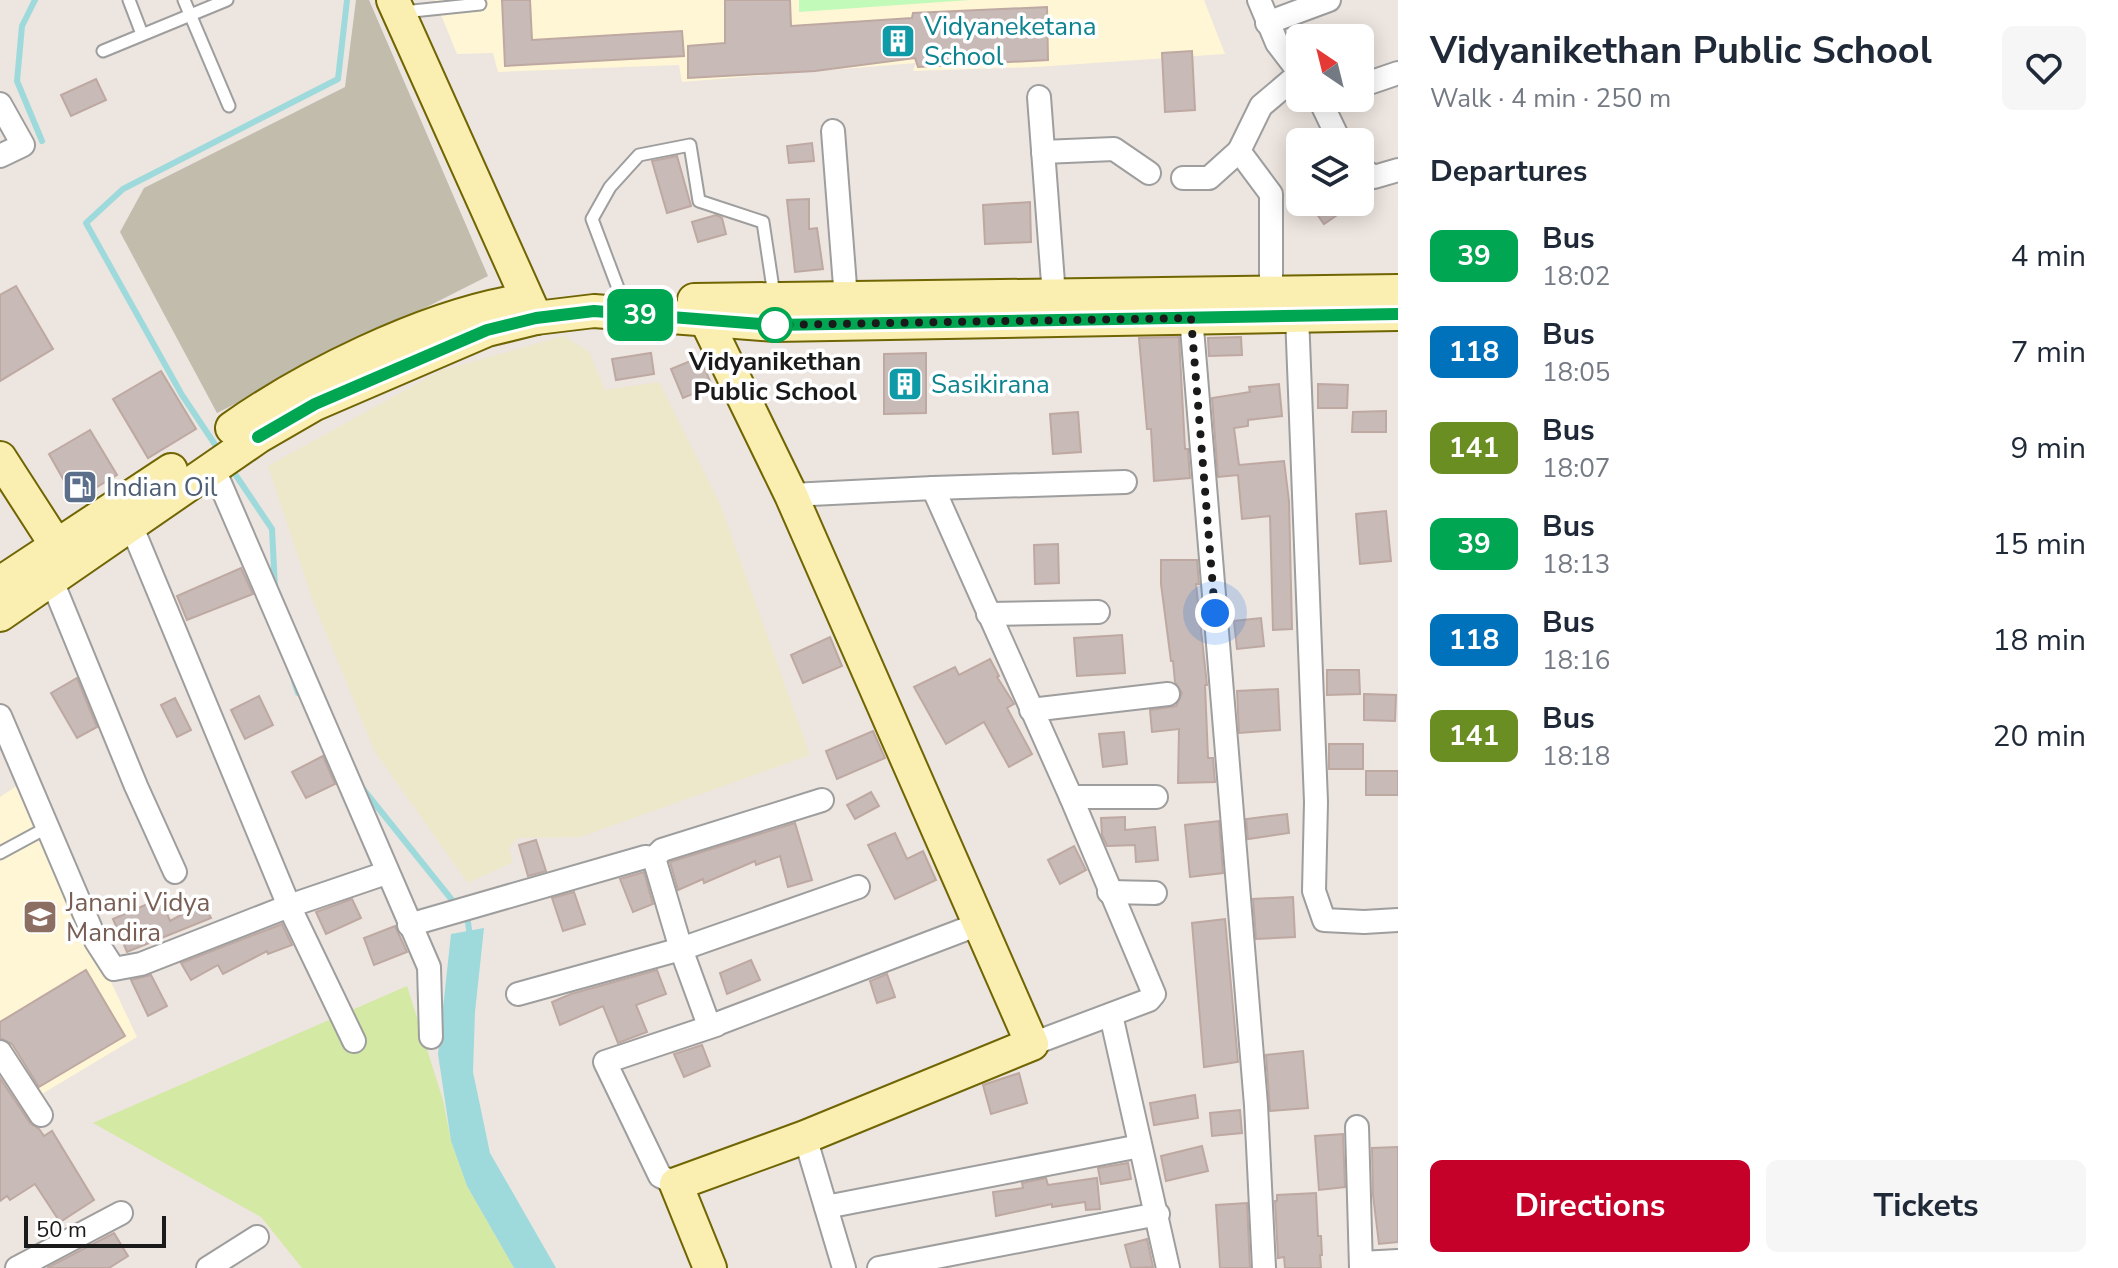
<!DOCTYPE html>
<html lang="en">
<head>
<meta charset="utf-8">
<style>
	body { margin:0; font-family:"Nunito Sans",sans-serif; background:#f6f6f7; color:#1f2937; height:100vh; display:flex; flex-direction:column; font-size:30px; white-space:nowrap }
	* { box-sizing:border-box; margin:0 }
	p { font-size:26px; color:#747a83 }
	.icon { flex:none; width:44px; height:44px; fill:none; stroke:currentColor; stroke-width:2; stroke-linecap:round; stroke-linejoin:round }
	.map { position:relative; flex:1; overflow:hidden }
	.drawer { display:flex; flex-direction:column; background:#fff; width:720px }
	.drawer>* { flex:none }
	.badge { padding:0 16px; border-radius:12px; font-size:28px; line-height:52px }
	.needle { width:52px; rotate:325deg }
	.buttons { position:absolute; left:1286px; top:24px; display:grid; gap:16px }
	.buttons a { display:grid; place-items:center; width:88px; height:88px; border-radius:12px; background:#fff; box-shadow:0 4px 20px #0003; font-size:40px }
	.scale { position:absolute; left:24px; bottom:20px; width:142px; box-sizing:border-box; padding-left:8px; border:4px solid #1a1a1a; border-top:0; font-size:22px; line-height:28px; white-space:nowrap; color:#1a1a1a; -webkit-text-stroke:6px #fff; paint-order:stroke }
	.you { position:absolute; width:40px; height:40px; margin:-20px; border:6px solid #fff; border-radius:50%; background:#1a73e8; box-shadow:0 0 0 12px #1a73e833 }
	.map>.badge { position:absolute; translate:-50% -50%; box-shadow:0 0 0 4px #fff }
	h2 { padding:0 32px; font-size:30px; line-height:72px }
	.round { display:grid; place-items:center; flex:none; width:84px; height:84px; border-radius:12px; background:#f6f6f7 }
	.headline { display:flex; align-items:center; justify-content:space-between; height:136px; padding:0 32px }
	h1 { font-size:38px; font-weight:700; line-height:60px }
	.button { display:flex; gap:16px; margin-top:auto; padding:16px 32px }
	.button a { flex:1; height:92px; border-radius:12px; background:#c50029; color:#fff; font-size:32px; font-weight:700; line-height:92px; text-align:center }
	.button a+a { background:#f6f6f7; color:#1f2937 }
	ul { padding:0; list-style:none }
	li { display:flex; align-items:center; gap:24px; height:96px; padding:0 32px }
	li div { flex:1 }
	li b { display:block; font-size:30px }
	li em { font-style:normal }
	li .badge { min-width:88px; font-weight:700; text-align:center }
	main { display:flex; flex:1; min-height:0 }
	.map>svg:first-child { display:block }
	.education { fill:#fff6d6 }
	.construction { fill:#c1bcab }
	.farmland { fill:#ece8c9 }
	.grass { fill:#d4e9a3 }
	.park { fill:#c2fab9 }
	.water { fill:#9edadc }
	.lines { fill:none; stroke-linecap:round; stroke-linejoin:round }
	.stream { stroke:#9edadc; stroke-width:6 }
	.building { fill:#c8bab6; stroke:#bea8a2; stroke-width:2 }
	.lane-casing { stroke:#9e9e9e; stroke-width:15 }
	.street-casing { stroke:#9e9e9e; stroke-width:26 }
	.secondary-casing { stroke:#706503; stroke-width:36 }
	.lane { stroke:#fff; stroke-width:11 }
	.street { stroke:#fff; stroke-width:22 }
	.secondary { stroke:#faeeb0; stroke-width:32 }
	.line-casing { stroke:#fff; stroke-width:18 }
	.line { stroke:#00a651; stroke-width:12 }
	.walk { stroke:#1a1a1a; stroke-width:8; stroke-dasharray:0 14.4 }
	.stop-dot { fill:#fff; stroke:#00a651; stroke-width:4 }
	.labels { text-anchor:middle; stroke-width:7; stroke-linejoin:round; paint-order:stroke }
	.culture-label { font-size:26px; fill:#0d838f; stroke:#fff; text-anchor:start }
	.stop-label { font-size:26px; font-weight:bold; fill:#1a1a1a; stroke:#fff }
	.service-label { font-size:26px; fill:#4e5e75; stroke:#fff; text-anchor:start }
	.education-label { font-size:26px; fill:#785e54; stroke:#fff; text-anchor:start }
</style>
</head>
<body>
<main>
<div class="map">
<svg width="1398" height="1268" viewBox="0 0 1398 1268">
	<rect width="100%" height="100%" fill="#ede5df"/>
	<g class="education">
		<polygon points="435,0 1204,0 1225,54 1036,67 913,71 916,63 682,82 679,65 498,72 493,53 457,54"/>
		<polygon points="18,785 137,1037 37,1097 0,1040 0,797"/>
	</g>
	<polygon class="construction" points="356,0 369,0 488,276 217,413 120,232 144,188 345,87"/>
	<polygon class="farmland" points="564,336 589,352 605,390 659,382 720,504 810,755 580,837 517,838 509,848 513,862 468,883 375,752 313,601 268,466 440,371"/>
	<polygon class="grass" points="407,986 443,1100 451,1141 467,1186 514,1268 302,1268 261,1217 93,1123"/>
	<polygon class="park" points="799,0 970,0 799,12"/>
	<polygon class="water" points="484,928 475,1012 473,1072 490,1153 556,1268 514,1268 467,1186 451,1141 438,1054 451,934"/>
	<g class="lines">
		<g class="stream">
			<polyline points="35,0 22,26 17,81 42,141"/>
			<polyline points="220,452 182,395 86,223 123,189 338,79 347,0"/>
			<polyline points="231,468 272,529 275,588"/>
			<polyline points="294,681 298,693"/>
			<polyline points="363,789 456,905"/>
			<polyline points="462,914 468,922 470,937"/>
		</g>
	</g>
	<g class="building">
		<polygon points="502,0 530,0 532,40 682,31 684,56 505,66"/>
		<polygon points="725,0 790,0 791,26 912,18 913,13 1047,7 1048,60 918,67 915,58 815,71 688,78 688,46 725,43"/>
		<polygon points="1192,51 1195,110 1165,112 1162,53"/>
		<polygon points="96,79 106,100 71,116 61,95"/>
		<polygon points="812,143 814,161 789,163 787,146"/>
		<polygon points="677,156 691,206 667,213 652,161"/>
		<polygon points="809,199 809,229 817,228 823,269 795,272 787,200"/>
		<polygon points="1030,202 1031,242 985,244 983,205"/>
		<polygon points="1325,202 1328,202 1337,215 1324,224 1314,210"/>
		<polygon points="716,215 722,218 726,234 698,242 692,222"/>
		<polygon points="16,286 53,349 0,381 0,295"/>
		<polygon points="1179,337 1185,449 1188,449 1190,478 1154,481 1151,429 1147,429 1139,338"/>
		<polygon points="1241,337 1242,355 1209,356 1208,338"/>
		<polygon points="651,353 654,374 616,380 612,359"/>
		<polygon points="926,353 926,413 884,414 884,354"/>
		<polygon points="700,357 712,386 683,398 671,369"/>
		<polygon points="161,371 196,429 148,458 113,399"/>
		<polygon points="1279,384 1282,416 1248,420 1248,426 1234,428 1239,465 1284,461 1289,501 1292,629 1273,630 1270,516 1242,519 1238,475 1218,477 1212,398 1250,392 1249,387"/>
		<polygon points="1318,384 1348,385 1347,408 1318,408"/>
		<polygon points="1386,411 1386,432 1352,432 1353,412"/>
		<polygon points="1078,412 1081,452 1053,454 1050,414"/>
		<polygon points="90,430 117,475 75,500 49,454"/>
		<polygon points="1386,511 1391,561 1360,564 1356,514"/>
		<polygon points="1058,544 1059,583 1035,584 1034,545"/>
		<polygon points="1161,560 1197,560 1199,584 1196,584 1207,685 1205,685 1208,758 1213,758 1215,782 1178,783 1179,729 1152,732 1150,710 1176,706 1182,693 1175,682 1173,661 1171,661 1161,584"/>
		<polygon points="241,568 253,594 187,620 177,596"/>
		<polygon points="1261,618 1264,646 1237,649 1234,621"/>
		<polygon points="1122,635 1125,673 1077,676 1074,638"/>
		<polygon points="830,637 842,666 803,683 791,655"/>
		<polygon points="990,659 999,676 997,677 1014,704 1007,708 1032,754 1009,767 984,722 946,744 914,687 955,667 959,675"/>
		<polygon points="1327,670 1359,670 1360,694 1327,695"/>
		<polygon points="77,678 97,727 77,738 51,693"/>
		<polygon points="1278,689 1280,730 1239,733 1237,691"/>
		<polygon points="1364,694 1396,695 1395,721 1364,720"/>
		<polygon points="259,696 273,725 245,739 231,710"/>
		<polygon points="175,698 191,730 177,737 161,705"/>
		<polygon points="873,731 885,758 837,779 826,751"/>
		<polygon points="1124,732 1127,764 1103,767 1099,734"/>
		<rect x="1329" y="744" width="34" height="25"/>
		<polygon points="323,756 335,784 306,798 292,772"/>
		<rect x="1366" y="771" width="32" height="24"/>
		<polygon points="871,792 879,806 855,819 847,805"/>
		<polygon points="1287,814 1289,833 1248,839 1246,819"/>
		<polygon points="1125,817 1125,830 1155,827 1158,860 1136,862 1135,845 1107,846 1102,835 1101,818"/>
		<polygon points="1219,821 1223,873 1190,877 1185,825"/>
		<polygon points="795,823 812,880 788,887 780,856 756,865 755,861 704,883 703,879 678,890 670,862"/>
		<polygon points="895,833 907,859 923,851 936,880 895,899 868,845"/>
		<polygon points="536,840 546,871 528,876 519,845"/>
		<polygon points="1074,846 1086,870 1060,884 1048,860"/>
		<polygon points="644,872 653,904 633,912 620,879"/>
		<polygon points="574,892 585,924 563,931 552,898"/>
		<polygon points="1293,897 1295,937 1256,939 1253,899"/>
		<polygon points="161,898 170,921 203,903 211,918 127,952 113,919"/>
		<polygon points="352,899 361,918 326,934 316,912"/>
		<polygon points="1225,919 1238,1062 1204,1067 1192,923"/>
		<polygon points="282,924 292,945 268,954 267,951 223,974 218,965 191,980 181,963"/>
		<polygon points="395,926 407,952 374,965 364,938"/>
		<polygon points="751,960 760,980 727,994 720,973"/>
		<polygon points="86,970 125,1036 39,1087 12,1044 0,1038 0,1022"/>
		<polygon points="657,970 666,994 636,1005 647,1032 618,1043 603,1006 560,1025 552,1002 571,994"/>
		<polygon points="887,974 895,997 877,1003 870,981"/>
		<polygon points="151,975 167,1006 148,1016 131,980"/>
		<polygon points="702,1045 710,1066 684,1077 674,1054"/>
		<polygon points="1303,1051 1308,1108 1270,1111 1266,1055"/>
		<polygon points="1019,1073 1027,1103 991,1114 983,1085"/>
		<polygon points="0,1078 30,1123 39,1129 44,1136 52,1131 94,1200 60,1222 35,1184 10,1200 7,1196 0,1201"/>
		<polygon points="1195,1095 1198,1118 1154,1125 1150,1103"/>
		<polygon points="1240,1110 1242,1133 1212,1136 1210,1113"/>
		<polygon points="1343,1134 1345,1187 1319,1190 1315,1136"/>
		<polygon points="1202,1146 1208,1171 1166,1181 1161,1156"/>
		<polygon points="1398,1147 1398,1242 1379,1244 1373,1195 1372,1148"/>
		<polygon points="1128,1163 1131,1179 1101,1184 1098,1168"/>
		<polygon points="1046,1178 1048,1185 1097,1178 1100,1209 1086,1210 1085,1202 1052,1207 1052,1204 996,1216 993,1192 1023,1188 1022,1183"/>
		<polygon points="1316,1193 1318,1236 1321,1236 1322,1255 1320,1255 1321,1268 1285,1268 1284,1257 1278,1258 1275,1201 1277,1201 1277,1195"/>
		<polygon points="1247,1203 1250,1268 1220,1268 1216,1205"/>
		<polygon points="114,1233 128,1256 109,1268 47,1268"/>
		<polygon points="1147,1239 1153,1267 1131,1268 1125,1245"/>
	</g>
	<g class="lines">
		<g class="lane-casing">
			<g id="lane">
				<polyline points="129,0 142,34"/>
				<polyline points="184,0 229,106"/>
				<polyline points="403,12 480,4"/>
				<polyline points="103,51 227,0"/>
				<polyline points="621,296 592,219 610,187 639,155 690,145 699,201 763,222 774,295"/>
				<polyline points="0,853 48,827"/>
			</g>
		</g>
		<g class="street-casing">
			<g id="street">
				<polyline points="1259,0 1277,43 1300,73"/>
				<polyline points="1267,23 1329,0"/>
				<polyline points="1360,86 1398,73"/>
				<polyline points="1039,97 1054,296"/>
				<polyline points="1319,98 1340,142"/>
				<polyline points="0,104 23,145 0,156"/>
				<polyline points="833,131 846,299"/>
				<polyline points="1043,152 1114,149 1149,173"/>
				<polyline points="1360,168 1374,177 1398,170"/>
				<polyline points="1183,178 1209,178 1239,151"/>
				<polyline points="1271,293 1271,194 1239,151 1261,106 1300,73"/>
				<polyline points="1190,304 1256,1105 1264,1268"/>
				<polyline points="1297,315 1316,802 1314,891 1324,920 1364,922 1398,920"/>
				<polyline points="213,467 429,967 431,1037"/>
				<polyline points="933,488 1125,482"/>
				<polyline points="791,495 933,488 1071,797 1154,994 1149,1000 1032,1044"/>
				<polyline points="131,525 289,906 354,1041"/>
				<polyline points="52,581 136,786 175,872"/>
				<polyline points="988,614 1098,612"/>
				<polyline points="1031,710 1168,694"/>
				<polyline points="0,716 96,941 114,969 141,964 289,906 386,873"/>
				<polyline points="1071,797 1156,797"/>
				<polyline points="654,858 681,949 707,1020 714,1025 979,924"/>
				<polyline points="1109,892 1155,893"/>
				<polyline points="409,925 645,857 654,858 662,850 822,800"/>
				<polyline points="518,994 681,949 858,887"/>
				<polyline points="1111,1015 1168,1268"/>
				<polyline points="0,1052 41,1115"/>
				<polyline points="1357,1127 1361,1268"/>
				<polyline points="805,1137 844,1268"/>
				<polyline points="676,1184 660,1176 605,1062 716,1025"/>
				<polyline points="826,1207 1140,1146"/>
				<polyline points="1361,1263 1398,1261"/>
				<polyline points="17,1268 121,1213"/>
				<polyline points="208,1268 257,1237"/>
				<polyline points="879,1268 1158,1214"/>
			</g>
		</g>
		<g class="secondary-casing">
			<g id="secondary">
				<polyline points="393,0 536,318"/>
				<polyline points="694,300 1398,291"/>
				<polyline points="698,304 791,495 1032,1044 805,1137 676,1184 710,1268"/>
				<path d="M232 428C306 376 420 320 509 303"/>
				<polyline points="0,458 69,565"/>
				<polyline points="0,583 171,470"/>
				<polyline points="0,615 258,437 315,404 487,330 536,318 594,311 775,325 1398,314"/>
			</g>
		</g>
		<use href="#lane" class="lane"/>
		<use href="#street" class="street"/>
		<use href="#secondary" class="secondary"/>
	</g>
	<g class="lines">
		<g class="line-casing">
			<polyline id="line" points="258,437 315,404 487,330 536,318 594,311 775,325 1398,314"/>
		</g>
		<use href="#line" class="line"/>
		<polyline class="walk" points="775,325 1191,318 1215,613"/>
	</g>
	<defs>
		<g id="building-square" transform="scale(1.8)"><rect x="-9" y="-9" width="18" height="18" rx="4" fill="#0f9aa8" stroke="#fff"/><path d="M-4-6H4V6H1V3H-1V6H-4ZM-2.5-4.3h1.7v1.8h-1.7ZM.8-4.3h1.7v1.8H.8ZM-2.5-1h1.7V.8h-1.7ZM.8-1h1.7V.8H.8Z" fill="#fff"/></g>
		<g id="fuel-square" transform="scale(1.8)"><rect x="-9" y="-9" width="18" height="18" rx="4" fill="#5c6f8a" stroke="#fff"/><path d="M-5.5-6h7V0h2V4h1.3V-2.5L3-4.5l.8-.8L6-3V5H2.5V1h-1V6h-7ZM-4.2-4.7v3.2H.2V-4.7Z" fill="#fff"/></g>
		<g id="school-square" transform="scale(1.8)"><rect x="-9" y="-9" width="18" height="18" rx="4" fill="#8d6e63" stroke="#fff"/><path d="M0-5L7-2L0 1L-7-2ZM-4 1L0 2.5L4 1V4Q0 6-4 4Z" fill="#fff"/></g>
	</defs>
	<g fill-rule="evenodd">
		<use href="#building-square" x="898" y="41"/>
		<use href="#building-square" x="905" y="384"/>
		<use href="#fuel-square" x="80" y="487"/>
		<use href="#school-square" x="40" y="917"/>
	</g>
	<circle class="stop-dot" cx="775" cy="325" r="16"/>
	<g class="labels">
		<g class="culture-label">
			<text x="924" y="35">Vidyaneketana<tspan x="924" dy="30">School</tspan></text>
			<text x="931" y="393">Sasikirana</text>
		</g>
		<g class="stop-label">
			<text x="775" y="370">Vidyanikethan<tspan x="775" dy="30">Public School</tspan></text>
		</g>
		<g class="service-label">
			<text x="106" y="496">Indian Oil</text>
		</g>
		<g class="education-label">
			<text x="66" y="911">Janani Vidya<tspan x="66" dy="30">Mandira</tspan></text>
		</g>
	</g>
</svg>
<div class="buttons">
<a><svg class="needle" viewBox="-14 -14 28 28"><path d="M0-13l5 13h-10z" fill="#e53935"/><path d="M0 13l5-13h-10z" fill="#747a83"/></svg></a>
<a><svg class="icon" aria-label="layers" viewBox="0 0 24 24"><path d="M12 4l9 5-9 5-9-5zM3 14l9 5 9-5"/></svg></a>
</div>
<div class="scale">50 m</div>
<div class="you" style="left:1215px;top:613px"></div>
<b class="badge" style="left:640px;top:315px;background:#00a651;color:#fff">39</b>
</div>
<section class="drawer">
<div class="headline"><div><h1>Vidyanikethan Public School</h1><p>Walk · 4 min · 250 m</p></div><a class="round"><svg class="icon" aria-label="heart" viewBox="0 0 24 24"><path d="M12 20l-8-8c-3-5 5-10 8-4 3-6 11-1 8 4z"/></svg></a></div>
<h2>Departures</h2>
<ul>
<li><span class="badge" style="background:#00a651;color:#fff">39</span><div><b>Bus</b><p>18:02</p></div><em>4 min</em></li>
<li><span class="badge" style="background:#0072bc;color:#fff">118</span><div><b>Bus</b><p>18:05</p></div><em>7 min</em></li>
<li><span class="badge" style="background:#6b8e23;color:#fff">141</span><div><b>Bus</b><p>18:07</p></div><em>9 min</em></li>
<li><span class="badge" style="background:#00a651;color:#fff">39</span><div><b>Bus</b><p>18:13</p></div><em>15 min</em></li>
<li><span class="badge" style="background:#0072bc;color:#fff">118</span><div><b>Bus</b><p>18:16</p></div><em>18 min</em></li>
<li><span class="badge" style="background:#6b8e23;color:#fff">141</span><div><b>Bus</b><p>18:18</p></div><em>20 min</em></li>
</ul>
<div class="button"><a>Directions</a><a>Tickets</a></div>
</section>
</main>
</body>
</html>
